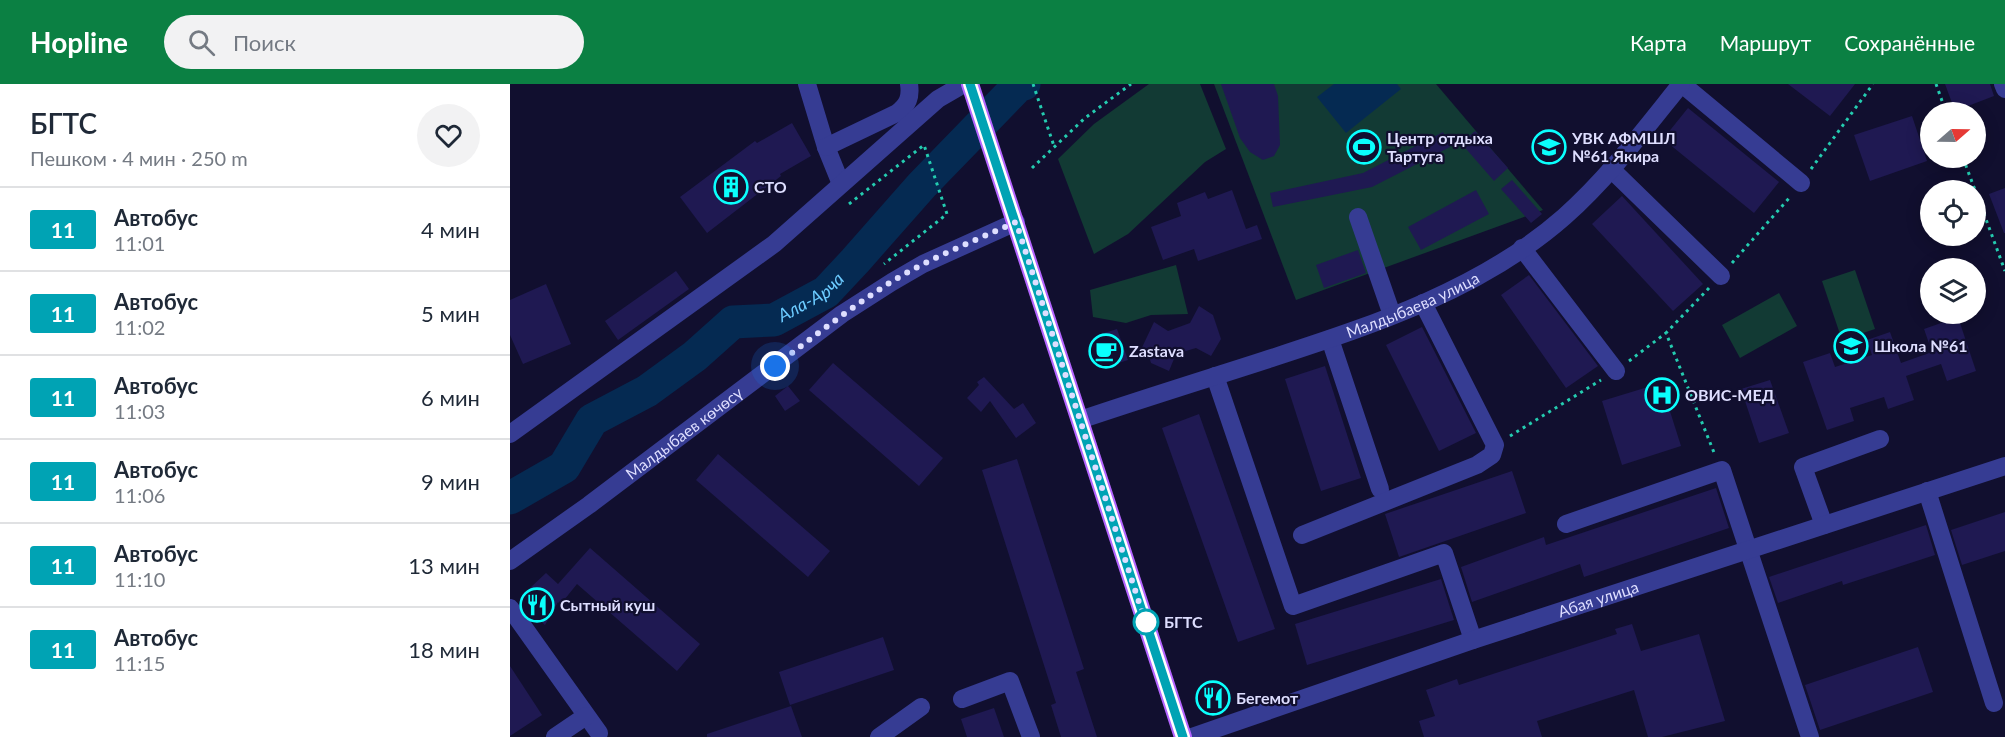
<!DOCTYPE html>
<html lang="ru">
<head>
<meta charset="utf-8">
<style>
	body { margin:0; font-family:Lato,sans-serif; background:#f2f2f3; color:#1f2937; height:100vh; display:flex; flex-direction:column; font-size:22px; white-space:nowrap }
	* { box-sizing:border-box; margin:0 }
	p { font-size:20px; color:#747a83 }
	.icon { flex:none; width:33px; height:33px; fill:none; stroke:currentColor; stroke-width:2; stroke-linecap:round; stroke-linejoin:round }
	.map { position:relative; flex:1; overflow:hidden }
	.drawer { display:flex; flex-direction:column; background:#fff; width:510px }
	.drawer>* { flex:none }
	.badge { padding:0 12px; border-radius:4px; font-size:21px; line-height:39px }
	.needle { width:39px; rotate:70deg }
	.controls { position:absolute; left:1410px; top:18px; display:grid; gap:12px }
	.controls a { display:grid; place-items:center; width:66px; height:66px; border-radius:50%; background:#fff; box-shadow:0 3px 15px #0003; font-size:30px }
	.you { position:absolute; width:30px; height:30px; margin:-15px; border:4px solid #fff; border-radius:50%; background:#1a73e8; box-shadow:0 0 0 9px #1a73e833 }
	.map>.badge { position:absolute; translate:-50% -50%; box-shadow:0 0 0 3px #fff }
	.round { display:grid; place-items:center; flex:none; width:63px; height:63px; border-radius:32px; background:#f2f2f3 }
	.summary { display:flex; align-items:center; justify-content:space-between; height:102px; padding:0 30px }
	h1 { font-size:28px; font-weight:600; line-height:45px }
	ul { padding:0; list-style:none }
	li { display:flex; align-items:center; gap:18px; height:84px; padding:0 30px; border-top:2px solid #e0e1e3 }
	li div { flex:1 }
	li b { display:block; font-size:22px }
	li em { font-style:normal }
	li .badge { min-width:66px; font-weight:700; text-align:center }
	header { display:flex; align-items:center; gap:36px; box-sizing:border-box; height:84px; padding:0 30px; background:#0b8043; color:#fff }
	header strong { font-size:28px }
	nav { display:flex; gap:33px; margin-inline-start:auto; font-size:21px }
	.search { width:420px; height:54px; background:#f2f2f3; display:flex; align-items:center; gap:15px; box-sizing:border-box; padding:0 21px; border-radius:33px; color:#747a83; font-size:22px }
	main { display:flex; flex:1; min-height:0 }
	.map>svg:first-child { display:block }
	.green { fill:#123a34 }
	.water { fill:#052a52 }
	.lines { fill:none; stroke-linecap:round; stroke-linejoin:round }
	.river { stroke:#052a52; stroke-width:33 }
	.building { fill:#1f1952 }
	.path { stroke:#24ccb0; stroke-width:3; stroke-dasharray:3 4.5; stroke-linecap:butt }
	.minor { stroke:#363c93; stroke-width:18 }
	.major { stroke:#b465ff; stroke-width:18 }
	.line-casing { stroke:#fff; stroke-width:14 }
	.line { stroke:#00a3b4; stroke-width:9 }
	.walk { stroke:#dedeff; stroke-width:6; stroke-dasharray:0 10.8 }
	.stop-dot { fill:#fff; stroke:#00a3b4; stroke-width:3 }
	.labels { text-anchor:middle; stroke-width:4.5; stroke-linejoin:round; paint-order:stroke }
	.poi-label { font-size:16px; font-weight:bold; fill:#dedeff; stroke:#110f2f; text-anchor:start }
	.street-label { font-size:16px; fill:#dedeff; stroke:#110f2f }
	.stop-label { font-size:16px; font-weight:bold; fill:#dedeff; stroke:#110f2f; text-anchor:start }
	.water-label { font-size:18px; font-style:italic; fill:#6ccbff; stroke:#110f2f }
</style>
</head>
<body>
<header>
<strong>Hopline</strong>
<div class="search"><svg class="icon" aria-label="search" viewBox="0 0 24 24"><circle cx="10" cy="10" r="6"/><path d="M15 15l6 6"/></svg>Поиск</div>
<nav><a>Карта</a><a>Маршрут</a><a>Сохранённые</a></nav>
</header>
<main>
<section class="drawer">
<div class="summary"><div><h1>БГТС</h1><p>Пешком · 4 мин · 250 m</p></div><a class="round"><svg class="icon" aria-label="heart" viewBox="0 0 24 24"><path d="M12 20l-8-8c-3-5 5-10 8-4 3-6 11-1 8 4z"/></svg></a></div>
<ul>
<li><span class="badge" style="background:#00a3b4;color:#fff">11</span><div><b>Автобус</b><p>11:01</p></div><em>4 мин</em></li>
<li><span class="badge" style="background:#00a3b4;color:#fff">11</span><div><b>Автобус</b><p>11:02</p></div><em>5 мин</em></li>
<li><span class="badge" style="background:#00a3b4;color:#fff">11</span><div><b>Автобус</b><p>11:03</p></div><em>6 мин</em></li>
<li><span class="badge" style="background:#00a3b4;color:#fff">11</span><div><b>Автобус</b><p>11:06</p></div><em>9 мин</em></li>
<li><span class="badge" style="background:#00a3b4;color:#fff">11</span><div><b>Автобус</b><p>11:10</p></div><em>13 мин</em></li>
<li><span class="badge" style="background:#00a3b4;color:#fff">11</span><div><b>Автобус</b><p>11:15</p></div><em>18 мин</em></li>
</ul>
</section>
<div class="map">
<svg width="1495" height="653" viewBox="0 0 1495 653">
	<rect width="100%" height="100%" fill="#110f2f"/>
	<g class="green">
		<polygon points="639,0 690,0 716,65 695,78 618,150 584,170 548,75 584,40"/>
		<polygon points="704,0 926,0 1033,126 786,216"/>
		<polygon points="666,181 678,230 641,231 616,239 583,233 580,206"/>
		<polygon points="1345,186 1365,245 1332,256 1312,197"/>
		<polygon points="1269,209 1287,242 1230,274 1212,241"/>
	</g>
	<polygon class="water" points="824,0 887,0 891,5 836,49 807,13"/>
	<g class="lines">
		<path class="river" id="s1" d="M0 414 54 383 82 336 137 307 185 272 223 238 264 236 316 208 345 177 412 101 509 1 514 0"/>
	</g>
	<g class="building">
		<polygon points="711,0 764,0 768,12 770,61 764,72 753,76 740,68 730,54"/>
		<polygon points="1278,0 1345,0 1320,32"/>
		<polygon points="1435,0 1480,0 1484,12 1445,27"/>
		<polygon points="1178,24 1269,98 1244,129 1153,55"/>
		<polygon points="1402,32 1417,77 1360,97 1344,51"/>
		<polygon points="282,39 301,72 270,90 271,92 197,149 170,113 245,57 247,59"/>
		<polygon points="965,47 998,84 984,97 951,59"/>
		<polygon points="933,48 940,63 862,103 763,123 760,109 853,89"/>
		<polygon points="1002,96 1032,130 1021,139 991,105"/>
		<polygon points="1495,104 1495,149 1494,149 1479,110"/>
		<polygon points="722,106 736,145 747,141 752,155 688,177 684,165 653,176 641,143 671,132 667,119 695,108 698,115"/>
		<polygon points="966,106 979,130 911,166 898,143"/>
		<polygon points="1112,112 1193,200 1163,227 1082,140"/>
		<polygon points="848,166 856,189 814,204 806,181"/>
		<polygon points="166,187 179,205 108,256 95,237"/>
		<polygon points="1019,191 1088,282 1056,304 991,211"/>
		<polygon points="36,200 61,260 13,280 0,251 0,216"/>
		<polygon points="689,222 703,231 711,255 701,272 686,264 666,270 659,287 641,279 638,269 628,272 644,238 658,247 680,239"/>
		<polygon points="1448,233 1466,287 1437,297 1431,280 1396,292 1404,316 1378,325 1374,313 1340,324 1344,337 1317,346 1293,278 1320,269 1325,283 1362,271 1357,256 1380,248 1391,279 1422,268 1414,245"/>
		<polygon points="912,243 966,349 929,367 876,261"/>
		<polygon points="607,245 618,276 599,282 588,251"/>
		<polygon points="323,279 433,374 409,402 299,306"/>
		<polygon points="815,282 851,394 811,407 775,295"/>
		<polygon points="474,293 504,325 513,319 526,339 506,354 480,317 471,328 457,314 469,301 467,298"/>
		<polygon points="1260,296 1279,349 1249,359 1231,305"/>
		<polygon points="1151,299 1171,362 1112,381 1092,317"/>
		<polygon points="278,302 290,317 275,327 265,312"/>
		<polygon points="689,330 765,545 728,558 652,344"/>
		<polygon points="208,370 320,467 298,493 186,396"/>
		<polygon points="507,375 574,585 566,588 587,653 551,653 541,621 546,619 472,386"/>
		<polygon points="1002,387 1016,429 889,473 875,430"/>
		<polygon points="1206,404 1219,444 1074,493 1070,480 962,518 951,483 1034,453 1036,461"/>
		<polygon points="1495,428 1495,467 1452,481 1441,446"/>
		<polygon points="1416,441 1425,471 1333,501 1332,497 1268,519 1259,493"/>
		<polygon points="80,464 190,560 167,587 67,500 50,521 48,518 35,541 10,518 21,503 36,489 48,500"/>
		<polygon points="931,495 944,536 797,581 785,540"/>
		<polygon points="1122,540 1131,567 1189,550 1215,637 1152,653 1138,653 1124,606 1027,637 1032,653 914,653 909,637 925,632 916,606 947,595 949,601 1107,550 1105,545"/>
		<polygon points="373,553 384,586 280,621 269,588"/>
		<polygon points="1408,563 1423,608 1310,646 1295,601"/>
		<polygon points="0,582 32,631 0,652"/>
		<polygon points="281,622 292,653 197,653 197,650"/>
		<polygon points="484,624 494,653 457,653 451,635"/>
	</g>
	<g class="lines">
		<g class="path">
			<polyline points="523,0 544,62"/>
			<polyline points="1426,0 1436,28"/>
			<polyline points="1453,74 1465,106"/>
			<polyline points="522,84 575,34 621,0"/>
			<polyline points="1301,85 1363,0"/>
			<polyline points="1466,108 1495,187"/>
			<polyline points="339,120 414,61 437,130 374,180"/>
			<polyline points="1222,179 1281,112"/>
			<polyline points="1199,204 1156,249 1205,371"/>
			<polyline points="1119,277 1156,249"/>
			<polyline points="1000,352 1091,296"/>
		</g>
		<g class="minor">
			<polyline points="297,0 316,63 331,100"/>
			<polyline points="1172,0 1291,99"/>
			<polyline points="1493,0 1495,5"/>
			<path d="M316 63 387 29C398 21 401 13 399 0"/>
			<polyline points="1101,85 1211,192"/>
			<polyline points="848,133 882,231"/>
			<polyline points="1012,164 1106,287"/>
			<polyline points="820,255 870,405"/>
			<polyline points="705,292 783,522 934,469 963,556"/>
			<path id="s2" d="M570 336C635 314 700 294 765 273 866 240 972 205 1054 133 1098 94 1134 46 1171 0"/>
			<polyline points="0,350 264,160 428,15 454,0"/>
			<polyline points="1417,407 1484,619"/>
			<polyline points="1056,440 1212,386 1300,653"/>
			<polyline points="1314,441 1293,383 1370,355"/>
			<polyline points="792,451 967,381 982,371 985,361 913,219"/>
			<path id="s3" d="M0 477 79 421 332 230 382 198 413 180 506 138"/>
			<polyline points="0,524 89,649"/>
			<polyline points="452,615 500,597 521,653"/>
			<polyline points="45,653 76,632"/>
			<polyline points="369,653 411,623"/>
			<path id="s4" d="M682 653 963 556 1495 382"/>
		</g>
		<polyline class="major" points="460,0 673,653"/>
	</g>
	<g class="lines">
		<g class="line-casing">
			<polyline id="line" points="460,0 673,653"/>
		</g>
		<use href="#line" class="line"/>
		<path class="walk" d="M265 282C303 253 340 224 381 198 420 174 464 157 506 138L636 540V538"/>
	</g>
	<defs>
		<g id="stadium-ring" transform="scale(1.725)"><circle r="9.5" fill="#110f2f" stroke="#0afffd" stroke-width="1.5"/><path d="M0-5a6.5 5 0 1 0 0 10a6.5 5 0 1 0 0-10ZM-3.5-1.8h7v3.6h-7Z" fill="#0afffd"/></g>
		<g id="school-ring" transform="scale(1.725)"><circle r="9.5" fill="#110f2f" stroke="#0afffd" stroke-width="1.5"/><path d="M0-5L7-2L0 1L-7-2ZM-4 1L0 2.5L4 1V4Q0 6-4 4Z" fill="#0afffd"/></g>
		<g id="building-ring" transform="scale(1.725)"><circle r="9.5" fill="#110f2f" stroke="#0afffd" stroke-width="1.5"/><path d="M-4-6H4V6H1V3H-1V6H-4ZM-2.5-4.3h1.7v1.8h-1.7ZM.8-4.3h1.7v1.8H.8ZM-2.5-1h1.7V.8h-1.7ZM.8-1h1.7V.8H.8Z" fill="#0afffd"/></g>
		<g id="cafe-ring" transform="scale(1.725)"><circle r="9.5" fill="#110f2f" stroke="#0afffd" stroke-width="1.5"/><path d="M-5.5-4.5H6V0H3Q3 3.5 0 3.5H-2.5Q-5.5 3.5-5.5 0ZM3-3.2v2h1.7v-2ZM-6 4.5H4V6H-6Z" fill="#0afffd"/></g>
		<g id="hospital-ring" transform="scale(1.725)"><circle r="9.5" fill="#110f2f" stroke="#0afffd" stroke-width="1.5"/><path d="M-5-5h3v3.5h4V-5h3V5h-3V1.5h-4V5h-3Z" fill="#0afffd"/></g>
		<g id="restaurant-ring" transform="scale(1.725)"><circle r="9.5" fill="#110f2f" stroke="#0afffd" stroke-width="1.5"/><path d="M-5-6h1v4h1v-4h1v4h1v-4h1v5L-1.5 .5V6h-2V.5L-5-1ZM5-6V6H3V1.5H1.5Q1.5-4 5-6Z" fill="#0afffd"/></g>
	</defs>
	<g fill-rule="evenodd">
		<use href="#stadium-ring" x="854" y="63"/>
		<use href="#school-ring" x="1039" y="63"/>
		<use href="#building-ring" x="221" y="103"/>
		<use href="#school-ring" x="1341" y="262"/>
		<use href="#cafe-ring" x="596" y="267"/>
		<use href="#hospital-ring" x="1152" y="311"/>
		<use href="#restaurant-ring" x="27" y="521"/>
		<use href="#restaurant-ring" x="703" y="614"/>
	</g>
	<circle class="stop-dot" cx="636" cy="538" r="12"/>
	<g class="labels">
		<g class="poi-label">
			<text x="877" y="60">Центр отдыха<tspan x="877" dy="18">Тартуга</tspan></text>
			<text x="1062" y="60">УВК АФМШЛ<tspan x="1062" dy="18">№61 Якира</tspan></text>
			<text x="244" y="109">CTO</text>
			<text x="1364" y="268">Школа №61</text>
			<text x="619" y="273">Zastava</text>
			<text x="1175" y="317">ОВИС-МЕД</text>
			<text x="50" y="527">Сытный куш</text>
			<text x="726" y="620">Бегемот</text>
		</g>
		<g class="street-label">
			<text dy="6" stroke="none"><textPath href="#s2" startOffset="352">Малдыбаева улица</textPath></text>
			<text dy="6" stroke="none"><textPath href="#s3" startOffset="216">Малдыбаев көчөсү</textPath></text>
			<text dy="6" stroke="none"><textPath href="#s4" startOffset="429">Абая улица</textPath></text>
		</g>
		<g class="stop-label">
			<text x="654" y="544">БГТС</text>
		</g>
		<g class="water-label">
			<text dy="6" stroke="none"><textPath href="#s1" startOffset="374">Ала-Арча</textPath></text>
		</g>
	</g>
</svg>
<div class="controls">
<a><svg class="needle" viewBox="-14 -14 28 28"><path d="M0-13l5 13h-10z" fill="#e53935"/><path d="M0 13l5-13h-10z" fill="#747a83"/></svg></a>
<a><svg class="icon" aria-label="locate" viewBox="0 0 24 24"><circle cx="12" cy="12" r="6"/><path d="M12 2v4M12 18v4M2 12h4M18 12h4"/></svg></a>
<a><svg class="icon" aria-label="layers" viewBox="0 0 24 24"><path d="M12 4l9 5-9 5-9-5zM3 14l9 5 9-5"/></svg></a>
</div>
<div class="you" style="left:265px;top:282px"></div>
</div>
</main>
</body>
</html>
